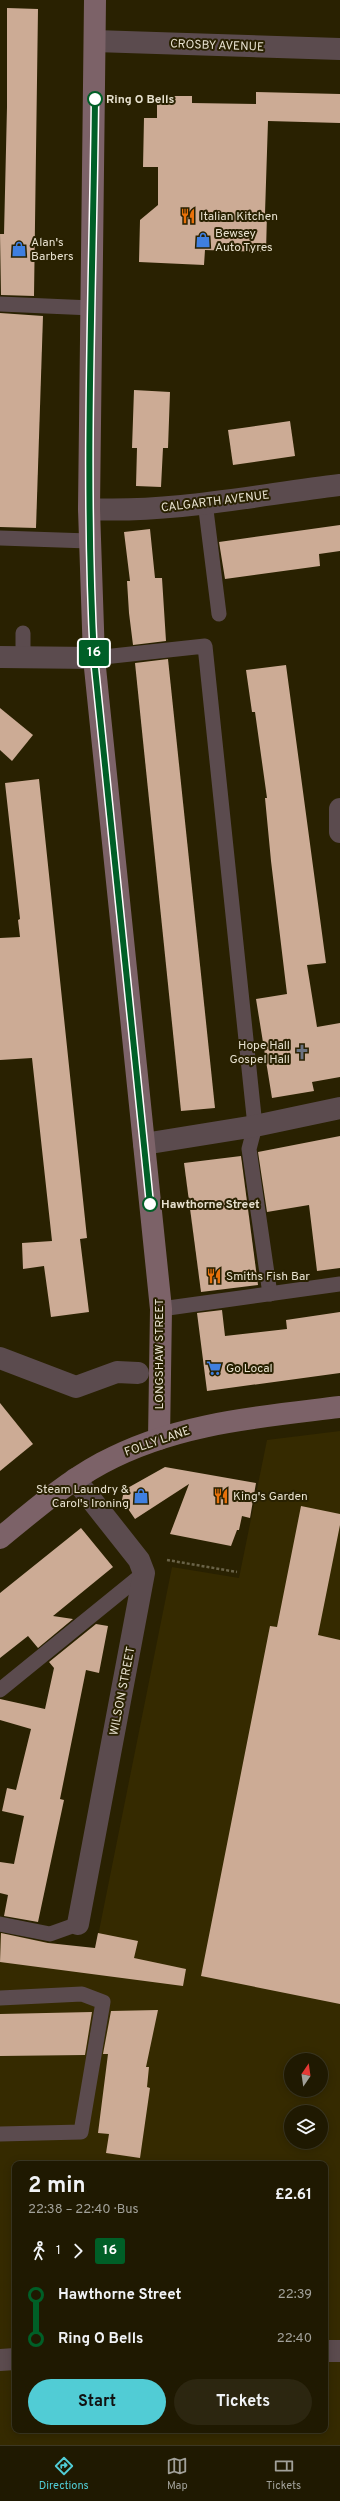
<!DOCTYPE html>
<html lang="en">
<head>
<meta charset="utf-8">
<style>
	body { margin:0; font-family:Overpass,sans-serif; background:#2c2610; color:#f1f3f6; height:100vh; display:flex; flex-direction:column; font-size:15px; white-space:nowrap }
	* { box-sizing:border-box; margin:0 }
	p { font-size:13px; color:#a1a099 }
	.icon { flex:none; width:22px; height:22px; fill:none; stroke:currentColor; stroke-width:2; stroke-linecap:round; stroke-linejoin:round }
	.map { position:relative; flex:1; overflow:hidden }
	.details { position:absolute; left:12px; top:2161px; width:316px; height:272px; display:flex; flex-direction:column; background:#1f1901; border-radius:8px; box-shadow:0 2px 10px #0003,0 0 0 1px #3c3823 }
	.details>* { flex:none }
	.badge { padding:0 8px; border-radius:3px; font-size:14px; line-height:26px }
	.needle { width:26px; rotate:13deg }
	.tools { position:absolute; left:284px; top:2053px; display:grid; gap:8px }
	.tools a { display:grid; place-items:center; width:44px; height:44px; border-radius:50%; background:#1f1901; box-shadow:0 2px 10px #0003,0 0 0 1px #3c3823; font-size:20px }
	.map>.badge { position:absolute; translate:-50% -50%; box-shadow:0 0 0 2px #fff }
	.legs { display:flex; align-items:center; gap:6px; height:44px; padding:0 16px; font-size:13px }
	.legs p { margin-inline-start:auto }
	.head { display:flex; align-items:center; justify-content:space-between; height:68px; padding:0 16px }
	h1 { font-size:22px; font-weight:700; line-height:30px }
	.primary-button { display:flex; gap:8px; margin-top:auto; padding:8px 16px }
	.primary-button a { flex:1; height:46px; border-radius:24px; background:#51ccd5; color:#111; font-size:16px; font-weight:700; line-height:46px; text-align:center }
	.primary-button a+a { background:#2c2610; color:#f1f3f6 }
	ul { padding:0 16px; list-style:none }
	li { display:flex; align-items:center; gap:14px; height:44px; font-size:15px }
	li i { display:grid; place-items:center; width:6px; height:100%; margin:0 5px; background:currentColor }
	li i::after { content:''; width:10px; height:10px; margin:-5px; border:3px solid; border-radius:50%; background:#1f1901 }
	li p { margin-inline-start:auto }
	li:first-child i { background:linear-gradient(#0000 50%,currentColor 0) }
	li:last-child i { background:linear-gradient(currentColor 50%,#0000 0) }
	.tab-bar { display:flex; justify-content:space-around; align-items:center; height:56px; border-top:1px solid #3c3823; background:#1f1901; font-size:11px; color:#a1a099 }
	.tab-bar a { display:grid; justify-items:center; gap:2px }
	.tab-bar .selected { color:#51ccd5 }
	.map>svg:first-child { display:block }
	.built { fill:#352a00; fill-rule:evenodd }
	.building { fill:#ccab95 }
	.lines { fill:none; stroke-linecap:round; stroke-linejoin:round }
	.path { stroke:#696247; stroke-width:2.5; stroke-dasharray:3 2; stroke-linecap:butt }
	.lane { stroke:#5b4b4e; stroke-width:15 }
	.street { stroke:#5b4b4e; stroke-width:22 }
	.secondary { stroke:#7c6268; stroke-width:22 }
	.line-1-casing { stroke:#fff; stroke-width:9 }
	.line-1 { stroke:#005f27; stroke-width:6 }
	.stop-1-dot { fill:#fff; stroke:#005f27; stroke-width:2 }
	.labels { text-anchor:middle; stroke-width:4; stroke-linejoin:round; paint-order:stroke }
	.street-label { font-size:12px; fill:#e7e1cf; stroke:#292101 }
	.stop-label { font-size:12px; font-weight:bold; fill:#e7e1cf; stroke:#292101; text-anchor:start }
	.poi-label { font-size:12px; fill:#e7e1cf; stroke:#292101; text-anchor:start }
</style>
</head>
<body>
<div class="map">
<svg width="340" height="2445" viewBox="0 0 340 2445">
	<rect width="100%" height="100%" fill="#292101"/>
	<path class="built" d="M340 1431V2445H0V1933L95 1951 172 1567 239 1578 267 1440ZM291 2060H321V2090H291ZM291 2112H321V2142H291ZM15 2164H325V2430H15Z"/>
	<g class="building">
		<polygon points="7,8 38,9 34,296 1,295 0,234 4,234 7,107"/>
		<polygon points="256,92 340,94 340,123 268,121 265,213 267,213 266,252 205,250 204,265 139,262 140,220 158,205 158,167 143,167 144,118 157,118 157,96 192,96 192,103 256,104"/>
		<polygon points="0,313 43,316 36,528 0,527"/>
		<polygon points="134,390 170,392 168,448 163,448 161,487 136,486 137,448 132,448"/>
		<polygon points="290,421 295,456 233,465 228,430"/>
		<polygon points="340,525 340,551 319,554 320,566 225,579 219,542"/>
		<polygon points="150,529 155,578 162,578 166,641 133,645 129,613 127,581 130,581 124,532"/>
		<polygon points="168,659 215,1108 181,1111 135,663"/>
		<polygon points="286,665 326,963 307,965 317,1027 340,1023 340,1077 312,1082 314,1091 272,1098 256,999 287,994 271,861 265,798 267,798 255,712 252,712 246,670"/>
		<polygon points="0,708 33,735 12,761 0,750"/>
		<polygon points="39,779 87,1238 80,1239 89,1312 51,1317 44,1266 23,1269 22,1243 52,1241 32,1058 0,1060 0,938 20,937 18,920 20,919 5,783"/>
		<polygon points="340,1136 340,1268 317,1271 309,1205 267,1212 258,1152"/>
		<polygon points="241,1156 258,1285 201,1292 184,1163"/>
		<polygon points="222,1310 225,1336 287,1329 286,1320 340,1312 340,1373 207,1391 197,1313"/>
		<polygon points="0,1403 33,1444 0,1471"/>
		<polygon points="165,1467 256,1483 250,1518 242,1516 239,1530 237,1530 231,1546 170,1534 189,1484 135,1519 122,1500 124,1490"/>
		<polygon points="301,1506 340,1514 340,1525 318,1635 340,1640 340,2004 201,1976 270,1626 277,1627"/>
		<polygon points="81,1528 113,1567 53,1616 73,1619 38,1648 28,1636 0,1658 0,1593"/>
		<polygon points="96,1624 108,1626 99,1673 86,1670 60,1799 64,1800 38,1922 4,1916 8,1895 0,1893 0,1862 14,1864 24,1816 2,1811 7,1788 16,1790 31,1729 0,1720 0,1699 45,1709 54,1668 49,1662"/>
		<polygon points="1,1933 48,1943 95,1948 98,1933 138,1941 134,1958 186,1969 183,1986 0,1962"/>
		<polygon points="158,2010 146,2067 149,2067 147,2087 150,2088 140,2158 106,2153 109,2134 98,2133 108,2054 103,2054 111,2011"/>
		<polygon points="92,2012 85,2055 0,2056 0,2014"/>
	</g>
	<g class="lines">
		<polyline class="path" points="167,1560 237,1572"/>
		<g class="lane">
			<polyline points="0,304 92,308"/>
			<polyline points="205,502 219,614"/>
			<polyline points="0,538 89,541"/>
			<polyline points="23,633 23,657"/>
			<polyline points="94,658 205,646 255,1126 249,1149 270,1294"/>
			<polyline points="161,1309 340,1284"/>
			<polyline points="0,1690 144,1573"/>
			<polyline points="0,1924 50,1934 78,1924"/>
			<polyline points="0,1998 82,1994 103,2002 81,2132 0,2134"/>
		</g>
		<g class="street">
			<polyline points="95,41 340,49"/>
			<path d="M89 509C172 513 257 495 340 485"/>
			<polyline points="0,657 94,658"/>
			<polyline points="340,809 340,832"/>
			<polyline points="144,1144 255,1126 340,1108"/>
			<polyline points="0,1358 76,1387 117,1372 138,1373"/>
			<polyline points="75,1479 139,1560 144,1573 78,1924"/>
			<polyline points="325,2351 340,2351"/>
			<polyline points="0,2360 15,2359"/>
		</g>
		<g class="secondary">
			<polyline points="95,0 89,509 94,658 161,1309 159,1439"/>
			<path d="M0 1538C33 1511 65 1483 102 1463 176 1423 259 1417 340 1407"/>
		</g>
	</g>
	<g class="lines">
		<g class="line-1-casing">
			<path id="line-1" d="M95 99C93 286 84 472 94 658L150 1204"/>
		</g>
		<use href="#line-1" class="line-1"/>
	</g>
	<defs>
		<g id="restaurant-bare" transform="scale(1.2)"><path d="M-5-6h1v4h1v-4h1v4h1v-4h1v5L-1.5 .5V6h-2V.5L-5-1ZM5-6V6H3V1.5H1.5Q1.5-4 5-6Z" fill="#e8710a" stroke="#292101" stroke-width="2.5" paint-order="stroke"/></g>
		<g id="shop-bare" transform="scale(1.2)"><path d="M-5-2.5h2.3a2.7 3.5 0 0 1 5.4 0H5L5.5 6h-11ZM-1.5-2.5h3a1.5 2.3 0 0 0-3 0Z" fill="#3f7fe0" stroke="#292101" stroke-width="2.5" paint-order="stroke"/></g>
		<g id="church-bare" transform="scale(1.2)"><path d="M-1.2-6h2.4v3.5h3.3v2.4h-3.3V6h-2.4V-.1h-3.3v-2.4h3.3Z" fill="#6b7280" stroke="#292101" stroke-width="2.5" paint-order="stroke"/></g>
		<g id="supermarket-bare" transform="scale(1.2)"><path d="M-6-5.5h2.5l.6 2H6L4.5 2H-2.5L-4.4-4H-6ZM-1.5 3.2a1.3 1.3 0 1 0 .1 0ZM3 3.2a1.3 1.3 0 1 0 .1 0Z" fill="#3f7fe0" stroke="#292101" stroke-width="2.5" paint-order="stroke"/></g>
	</defs>
	<g fill-rule="evenodd">
		<use href="#restaurant-bare" x="188" y="216"/>
		<use href="#shop-bare" x="203" y="240"/>
		<use href="#shop-bare" x="19" y="249"/>
		<use href="#church-bare" x="302" y="1052"/>
		<use href="#restaurant-bare" x="214" y="1276"/>
		<use href="#supermarket-bare" x="214" y="1368"/>
		<use href="#shop-bare" x="141" y="1496"/>
		<use href="#restaurant-bare" x="221" y="1496"/>
	</g>
	<g class="stop-1-dot">
		<circle cx="95" cy="99" r="7"/>
		<circle cx="150" cy="1204" r="7"/>
	</g>
	<g class="labels">
		<g class="street-label">
			<text transform="translate(217 45) rotate(2)" y="4">CROSBY AVENUE</text>
			<text transform="translate(215 501) rotate(-7)" y="4">CALGARTH AVENUE</text>
			<text transform="translate(159 1354) rotate(-90)" y="4">LONGSHAW STREET</text>
			<text transform="translate(157 1441) rotate(-19)" y="4">FOLLY LANE</text>
			<text transform="translate(122 1691) rotate(-79)" y="4">WILSON STREET</text>
		</g>
		<g class="stop-label">
			<text x="106" y="103">Ring O Bells</text>
			<text x="161" y="1208">Hawthorne Street</text>
		</g>
		<g class="poi-label">
			<text x="200" y="220">Italian Kitchen</text>
			<text x="215" y="237">Bewsey<tspan x="215" dy="14">Auto Tyres</tspan></text>
			<text x="31" y="246">Alan's<tspan x="31" dy="14">Barbers</tspan></text>
			<text x="290" y="1049" text-anchor="end">Hope Hall<tspan x="290" dy="14">Gospel Hall</tspan></text>
			<text x="226" y="1280">Smiths Fish Bar</text>
			<text x="226" y="1372">Go Local</text>
			<text x="129" y="1493" text-anchor="end">Steam Laundry &amp;<tspan x="129" dy="14">Carol's Ironing</tspan></text>
			<text x="233" y="1500">King's Garden</text>
		</g>
	</g>
</svg>
<div class="tools">
<a><svg class="needle" viewBox="-14 -14 28 28"><path d="M0-13l5 13h-10z" fill="#e53935"/><path d="M0 13l5-13h-10z" fill="#a1a099"/></svg></a>
<a><svg class="icon" aria-label="layers" viewBox="0 0 24 24"><path d="M12 4l9 5-9 5-9-5zM3 14l9 5 9-5"/></svg></a>
</div>
<b class="badge" style="left:94px;top:653px;background:#005f27;color:#fff">16</b>
<section class="details">
<div class="head"><div><h1>2 min</h1><p>22:38 – 22:40 · Bus</p></div><b>£2.61</b></div>
<div class="legs"><svg class="icon" aria-label="walk" viewBox="0 0 24 24"><circle cx="13" cy="4" r="2"/><path d="M13 8l-2 6 4 7M11 14l-3 7M7 12l3-4h3l4 4"/></svg>1<svg class="icon" aria-label="forward" viewBox="0 0 24 24"><path d="M9 5l7 7-7 7"/></svg><b class="badge" style="background:#005f27;color:#fff">16</b></div>
<ul>
<li><i style="color:#005f27"></i><b>Hawthorne Street</b><p>22:39</p></li>
<li><i style="color:#005f27"></i><b>Ring O Bells</b><p>22:40</p></li>
</ul>
<div class="primary-button"><a>Start</a><a>Tickets</a></div>
</section>
</div>
<nav class="tab-bar">
<a class="selected"><svg class="icon" aria-label="directions" viewBox="0 0 24 24"><path d="M12 3l9 9-9 9-9-9zM9 14v-3h6M13 9l2 2-2 2"/></svg>Directions</a>
<a><svg class="icon" aria-label="map" viewBox="0 0 24 24"><path d="M3 6l6-2 6 2 6-2v14l-6 2-6-2-6 2zM9 4v14M15 6v14"/></svg>Map</a>
<a><svg class="icon" aria-label="tickets" viewBox="0 0 24 24"><path d="M3 7h18v10H3zM15 7v10"/></svg>Tickets</a>
</nav>
</body>
</html>
